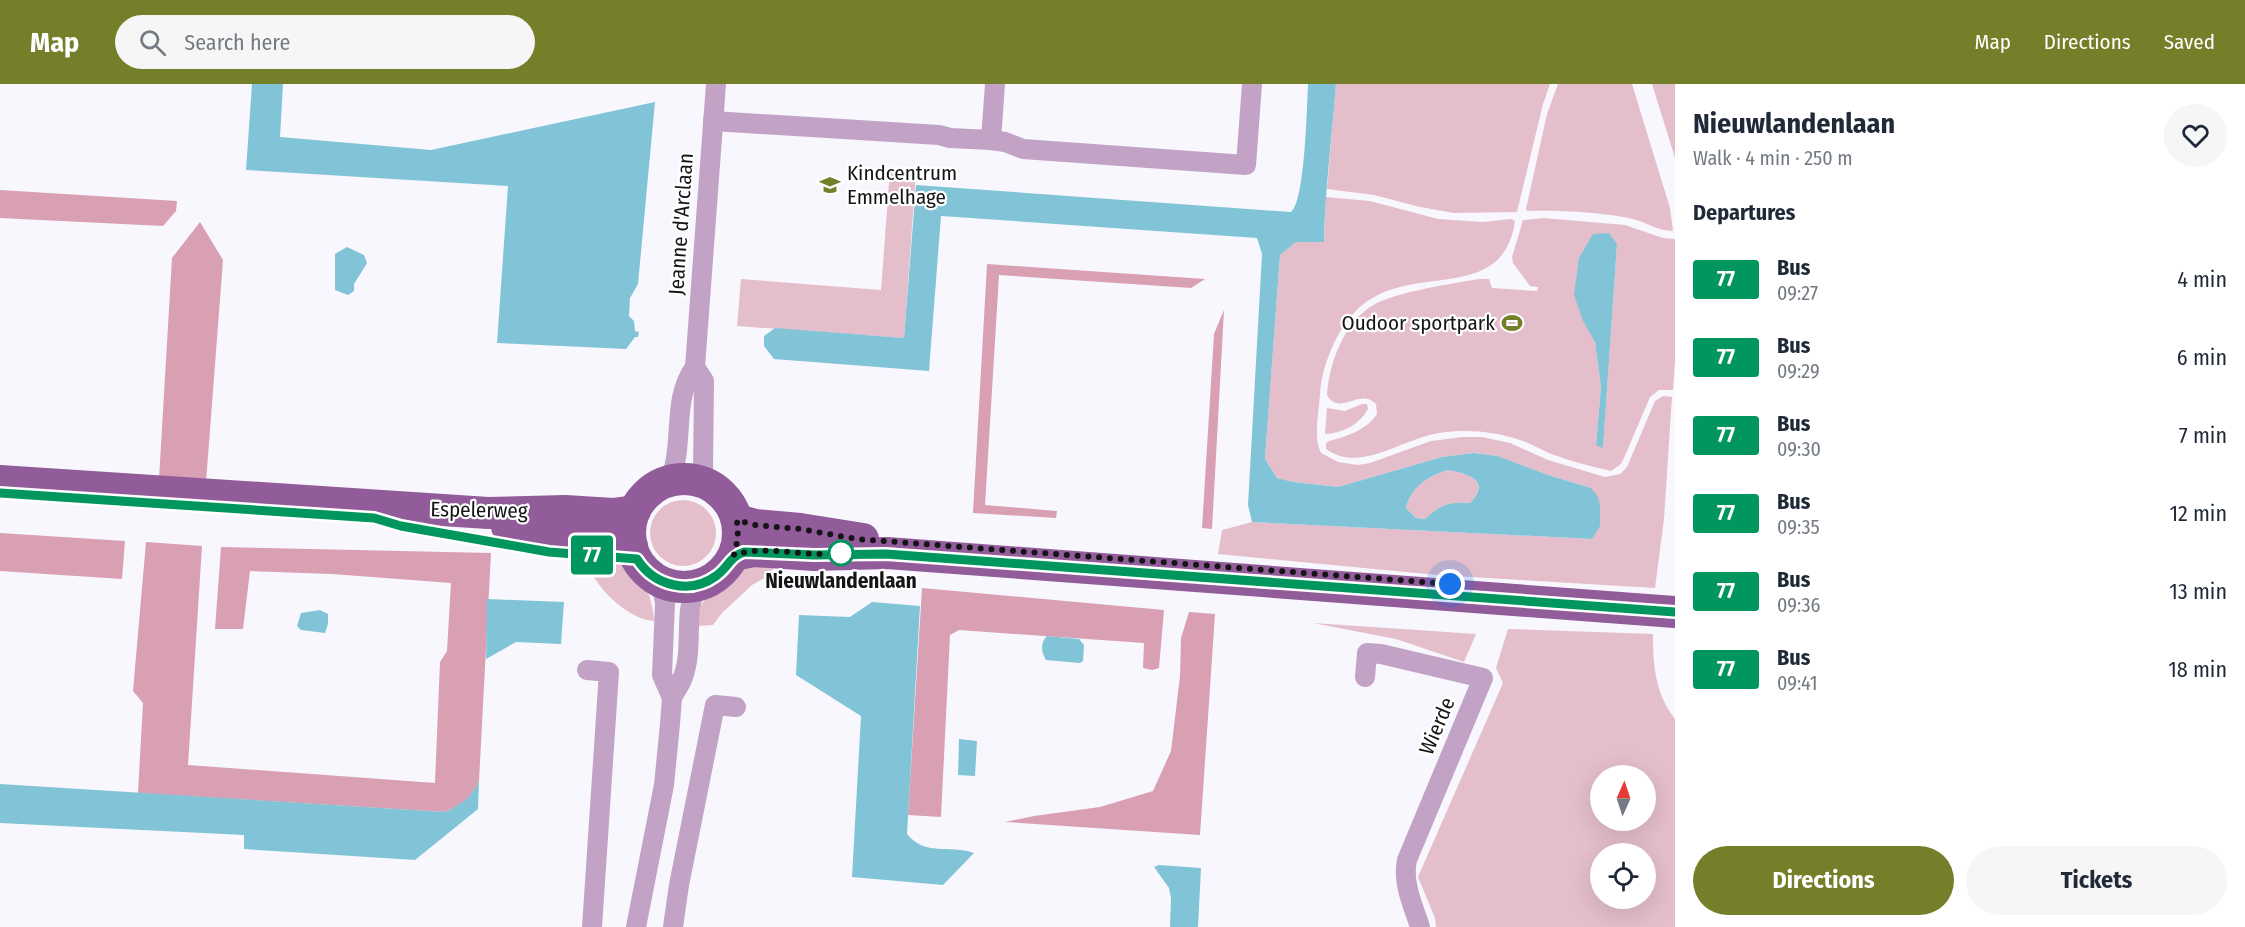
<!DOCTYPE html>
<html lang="en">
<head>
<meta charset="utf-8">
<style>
	body { margin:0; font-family:"Fira Sans Condensed",sans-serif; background:#f6f6f7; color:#1f2937; height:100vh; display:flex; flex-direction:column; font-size:22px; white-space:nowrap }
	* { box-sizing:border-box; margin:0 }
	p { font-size:20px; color:#747a83 }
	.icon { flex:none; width:33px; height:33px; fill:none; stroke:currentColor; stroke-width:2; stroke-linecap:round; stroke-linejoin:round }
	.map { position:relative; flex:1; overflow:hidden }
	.side { display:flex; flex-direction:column; background:#fff; width:570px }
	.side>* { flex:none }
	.badge { padding:0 12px; border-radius:4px; font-size:21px; line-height:39px }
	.needle { width:39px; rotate:3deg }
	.tools { position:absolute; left:1590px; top:681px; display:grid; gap:12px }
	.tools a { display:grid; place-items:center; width:66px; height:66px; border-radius:50%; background:#fff; box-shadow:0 6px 24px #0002; font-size:30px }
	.you { position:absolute; width:30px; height:30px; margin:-15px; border:4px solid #fff; border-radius:50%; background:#1a73e8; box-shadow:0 0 0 9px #1a73e833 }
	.map>.badge { position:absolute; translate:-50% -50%; box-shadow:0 0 0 3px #fff }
	h2 { padding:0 18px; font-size:22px; line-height:54px }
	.round { display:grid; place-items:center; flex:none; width:63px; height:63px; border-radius:32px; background:#f6f6f7 }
	.headline { display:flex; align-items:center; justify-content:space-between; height:102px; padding:0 18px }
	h1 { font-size:28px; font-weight:700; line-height:45px }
	.primary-button { display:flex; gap:12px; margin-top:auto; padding:12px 18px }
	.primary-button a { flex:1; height:69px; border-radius:36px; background:#757e29; color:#fff; font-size:24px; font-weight:700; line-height:69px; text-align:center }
	.primary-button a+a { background:#f6f6f7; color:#1f2937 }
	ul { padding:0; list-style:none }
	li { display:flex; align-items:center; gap:18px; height:78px; padding:0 18px }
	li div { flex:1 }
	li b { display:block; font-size:22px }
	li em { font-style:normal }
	li .badge { min-width:66px; font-weight:700; text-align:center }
	header { display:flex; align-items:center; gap:36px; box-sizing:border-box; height:84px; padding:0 30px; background:#757e29; color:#fff }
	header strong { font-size:28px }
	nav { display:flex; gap:33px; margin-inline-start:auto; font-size:21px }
	.search { width:420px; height:54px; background:#f6f6f7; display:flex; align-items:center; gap:15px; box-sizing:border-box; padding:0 21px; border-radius:33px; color:#747a83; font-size:22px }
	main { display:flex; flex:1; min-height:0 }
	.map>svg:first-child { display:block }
	.green { fill:#e4beca; fill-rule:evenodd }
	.forest { fill:#d99fb3 }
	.water { fill:#81c4d8; fill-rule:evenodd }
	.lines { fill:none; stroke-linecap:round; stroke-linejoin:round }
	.street { stroke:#c2a3c6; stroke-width:20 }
	.primary { stroke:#925b9a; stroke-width:32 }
	.line-casing { stroke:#fff; stroke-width:14 }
	.line { stroke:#00965e; stroke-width:9 }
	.walk { stroke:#151517; stroke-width:6; stroke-dasharray:0 10.8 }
	.stop-dot { fill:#fff; stroke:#00965e; stroke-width:3 }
	.labels { text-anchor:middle; stroke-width:4.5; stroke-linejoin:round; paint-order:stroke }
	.poi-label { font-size:21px; fill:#151517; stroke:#fff; text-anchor:start }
	.street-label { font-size:21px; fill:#151517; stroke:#fff }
	.stop-label { font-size:21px; font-weight:bold; fill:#151517; stroke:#fff }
</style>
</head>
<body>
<header>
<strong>Map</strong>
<div class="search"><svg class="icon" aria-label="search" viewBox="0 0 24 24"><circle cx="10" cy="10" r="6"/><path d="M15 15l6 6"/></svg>Search here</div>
<nav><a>Map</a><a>Directions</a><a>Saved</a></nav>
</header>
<main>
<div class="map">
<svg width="1675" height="843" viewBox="0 0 1675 843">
	<rect width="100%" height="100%" fill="#f7f7fd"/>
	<g class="green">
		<polygon points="1336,0 1550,0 1543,20 1517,128 1454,129 1420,123 1374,111 1327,105"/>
		<path d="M1558 0H1632L1670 124 1673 147C1657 147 1645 137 1629 134 1597 128 1560 126 1527 127L1526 125 1547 30Z"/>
		<polygon points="1652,0 1675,0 1675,74"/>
		<polygon points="890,86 916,88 904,254 737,242 741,195 881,206"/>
		<path d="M1326 113 1370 117 1438 135 1483 138 1511 135 1515 137C1504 213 1429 185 1378 211 1359 220 1347 235 1337 253 1328 271 1321 290 1320 310 1319 328 1313 353 1321 369L1338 378 1358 381 1370 379 1431 357 1462 353H1482L1510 359 1548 376 1605 393 1620 390 1627 383 1655 317 1663 312 1672 313 1664 435 1655 504 1437 491 1218 470 1222 446 1252 438 1592 455 1591 404 1548 391 1498 372 1474 369 1442 373 1338 403 1294 398 1277 394 1265 375 1280 171 1296 158H1324Z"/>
		<path d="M1543 134 1625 141 1663 154 1675 155V276L1673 306H1659L1650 313 1624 374 1621 380 1611 387C1590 382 1569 377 1549 369 1539 365 1530 359 1520 356 1493 347 1466 345 1439 349 1403 354 1360 390 1326 365V359L1329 357C1346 353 1368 345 1377 330L1376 320C1360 303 1340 333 1327 311 1329 279 1345 236 1375 220 1398 208 1453 199 1480 195H1489L1492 204 1537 207 1538 203 1530 202 1513 179 1512 173 1523 136ZM1617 160 1603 363 1596 360 1601 303 1595 258Z"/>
		<path d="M1362 320H1367L1368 325C1359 341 1343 349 1325 350L1327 324 1345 327Z"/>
		<path d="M1448 386C1467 390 1491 394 1470 419 1448 418 1442 421 1425 435L1416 434 1406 424C1411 403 1428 392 1448 386Z"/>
		<circle cx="683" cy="449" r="33"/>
		<path d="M588 477C597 477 607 475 616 478 642 485 653 513 654 537 630 537 590 500 588 477Z"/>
		<polygon points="774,478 773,485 768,492 752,501 722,529 713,541 698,542 701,522 706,512 715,503 739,485"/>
		<polygon points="1313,539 1476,550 1464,578 1396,555"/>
		<path d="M1508 545 1653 550C1653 582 1655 609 1675 635V843H1436L1435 834 1418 793 1503 599 1496 584ZM1600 692H1646V736H1600ZM1600 770H1646V814H1600Z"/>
	</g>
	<g class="forest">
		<polygon points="0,106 177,117 176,127 163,142 0,134"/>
		<polygon points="200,138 223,176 206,398 159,395 172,174"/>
		<polygon points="987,180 1205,195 1191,204 999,191 985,421 1057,427 1056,434 973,429"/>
		<polygon points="1224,226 1212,445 1202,444 1214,250"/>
		<polygon points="0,449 125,457 122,495 0,487"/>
		<path d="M146 458 202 462 188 681 435 699 440 578 447 567 451 499 332 490 250 487 243 545H215L221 463 491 469 479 697C471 715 462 720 445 728L138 709 143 619 133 607Z"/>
		<polygon points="922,504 1164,526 1159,584 1152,586 1143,584 1144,559 959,546 950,551 941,733 908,731"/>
		<polygon points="1189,528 1215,530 1200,751 1005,738 1034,732 1100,723 1153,707 1171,667 1180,592 1181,554"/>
	</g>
	<g class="water">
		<polygon points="252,0 283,0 280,53 431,66 655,18 638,200 630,214 629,232 634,237 635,247 639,248 638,253 635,253 626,265 497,259 508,102 246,86"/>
		<path d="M1308 0H1336C1332 53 1325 105 1324 158H1296L1280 171 1265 375 1277 394 1294 398 1338 403 1442 373 1474 369 1498 372 1548 391 1591 404 1598 413 1600 422V442L1592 455 1252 438 1248 421 1262 170 1257 154 941 132 929 287 774 275 764 262V252L775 244 904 254 916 101 1291 128C1305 118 1307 22 1308 0ZM1448 386C1467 390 1492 395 1470 419 1448 418 1442 420 1425 435L1416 434 1406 424C1411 403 1428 392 1448 386Z"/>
		<polygon points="1609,149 1617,160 1603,364 1596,361 1601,303 1595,258 1583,237 1574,211 1579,174 1593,150"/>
		<polygon points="347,163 364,171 367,179 354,200 354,207 348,211 335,206 335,170"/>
		<polygon points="487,515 564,518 561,560 516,558 486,575"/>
		<path d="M872 518 920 522 907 750C926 773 948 760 974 769L943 801 852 793 861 632 796 591 799 531 850 533Z"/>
		<polygon points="320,526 328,530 328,540 325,549 301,546 297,542 301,529"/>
		<path d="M1047 552 1079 555 1084 561 1083 577 1080 579 1046 576C1041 568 1040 559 1047 552Z"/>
		<polygon points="959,655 977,657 975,692 958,691"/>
		<path d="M479 697 478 725 415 776 244 765V751L0 739V700L445 728C461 721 471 714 479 697Z"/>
		<polygon points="1159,781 1201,784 1198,843 1170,843 1171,814 1169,804 1154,783"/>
	</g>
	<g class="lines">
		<g class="street">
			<polyline points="713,37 939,51 950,54 991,56 995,0"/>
			<polyline points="991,56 1005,58 1023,65 1246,81 1252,0"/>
			<polyline points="695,283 704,297 703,388 706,399"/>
			<path d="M670 396C685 360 671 315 695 283L716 0"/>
			<polyline points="587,586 609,588 592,843"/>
			<path d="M1365 593 1367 569 1381 570 1483 594 1407 776C1402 799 1413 821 1420 843"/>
			<path d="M672 614C675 607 681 600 683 593 694 564 683 529 697 501"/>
			<polyline points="636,843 664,701 670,640 672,614 662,591 665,519 661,497"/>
			<polyline points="673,843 679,801 715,621 736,623"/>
		</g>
		<g class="primary">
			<circle cx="684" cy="449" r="54"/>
			<polyline points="0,397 488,429 565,427 613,430 635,427"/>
			<polyline points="737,436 755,441 800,445 863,455"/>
			<polyline points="507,443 566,452 611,455 632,462"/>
			<polyline points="734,471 753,467 814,471 887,469 1675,528"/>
		</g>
	</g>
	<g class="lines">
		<g class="line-casing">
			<path id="line" d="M0 409 374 434 401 442 549 468 637 475C654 502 690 511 716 492 729 483 729 473 744 468L814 471 886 470 1675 528"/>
		</g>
		<use href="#line" class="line"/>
		<path class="walk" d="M841 469C806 474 768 460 734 471L738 454 737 436 755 441 800 445 857 455 1450 500"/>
	</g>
	<defs>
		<g id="school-bare" transform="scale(1.62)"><path d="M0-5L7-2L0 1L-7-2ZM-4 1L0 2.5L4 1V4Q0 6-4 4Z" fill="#757e29" stroke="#fff" stroke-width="2.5" paint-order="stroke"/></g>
		<g id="stadium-bare" transform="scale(1.62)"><path d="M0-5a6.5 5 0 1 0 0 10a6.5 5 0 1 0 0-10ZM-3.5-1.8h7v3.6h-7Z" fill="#757e29" stroke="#fff" stroke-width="2.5" paint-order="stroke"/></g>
	</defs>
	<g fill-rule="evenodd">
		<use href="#school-bare" x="830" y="101"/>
		<use href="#stadium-bare" x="1512" y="239"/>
	</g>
	<circle class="stop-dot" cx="841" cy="469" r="12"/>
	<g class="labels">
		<g class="poi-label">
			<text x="847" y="96">Kindcentrum<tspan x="847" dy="24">Emmelhage</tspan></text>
			<text x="1495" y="246" text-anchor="end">Oudoor sportpark</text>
		</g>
		<g class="street-label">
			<text transform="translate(681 140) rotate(-86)" y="7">Jeanne d'Arclaan</text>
			<text transform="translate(479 426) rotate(1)" y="7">Espelerweg</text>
			<text transform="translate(1437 642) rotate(-67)" y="7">Wierde</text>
		</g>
		<g class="stop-label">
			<text x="841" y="504">Nieuwlandenlaan</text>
		</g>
	</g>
</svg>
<div class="tools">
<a><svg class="needle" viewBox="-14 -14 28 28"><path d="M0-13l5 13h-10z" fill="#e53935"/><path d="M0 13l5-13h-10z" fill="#747a83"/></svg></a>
<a><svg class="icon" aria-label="locate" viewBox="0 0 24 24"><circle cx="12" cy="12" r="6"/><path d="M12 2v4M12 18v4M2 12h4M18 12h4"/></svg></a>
</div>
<div class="you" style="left:1450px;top:500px"></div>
<b class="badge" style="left:592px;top:471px;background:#00965e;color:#fff">77</b>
</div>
<section class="side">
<div class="headline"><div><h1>Nieuwlandenlaan</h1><p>Walk · 4 min · 250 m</p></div><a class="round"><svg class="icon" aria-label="heart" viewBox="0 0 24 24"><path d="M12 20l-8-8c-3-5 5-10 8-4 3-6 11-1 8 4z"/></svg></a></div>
<h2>Departures</h2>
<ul>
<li><span class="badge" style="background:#00965e;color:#fff">77</span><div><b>Bus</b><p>09:27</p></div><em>4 min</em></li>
<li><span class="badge" style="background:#00965e;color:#fff">77</span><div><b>Bus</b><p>09:29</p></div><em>6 min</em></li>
<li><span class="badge" style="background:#00965e;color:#fff">77</span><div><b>Bus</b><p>09:30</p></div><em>7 min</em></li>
<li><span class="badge" style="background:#00965e;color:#fff">77</span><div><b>Bus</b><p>09:35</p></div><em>12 min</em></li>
<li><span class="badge" style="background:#00965e;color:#fff">77</span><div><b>Bus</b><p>09:36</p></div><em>13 min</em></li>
<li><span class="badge" style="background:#00965e;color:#fff">77</span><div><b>Bus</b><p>09:41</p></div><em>18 min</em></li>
</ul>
<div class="primary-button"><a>Directions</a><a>Tickets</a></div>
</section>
</main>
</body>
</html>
